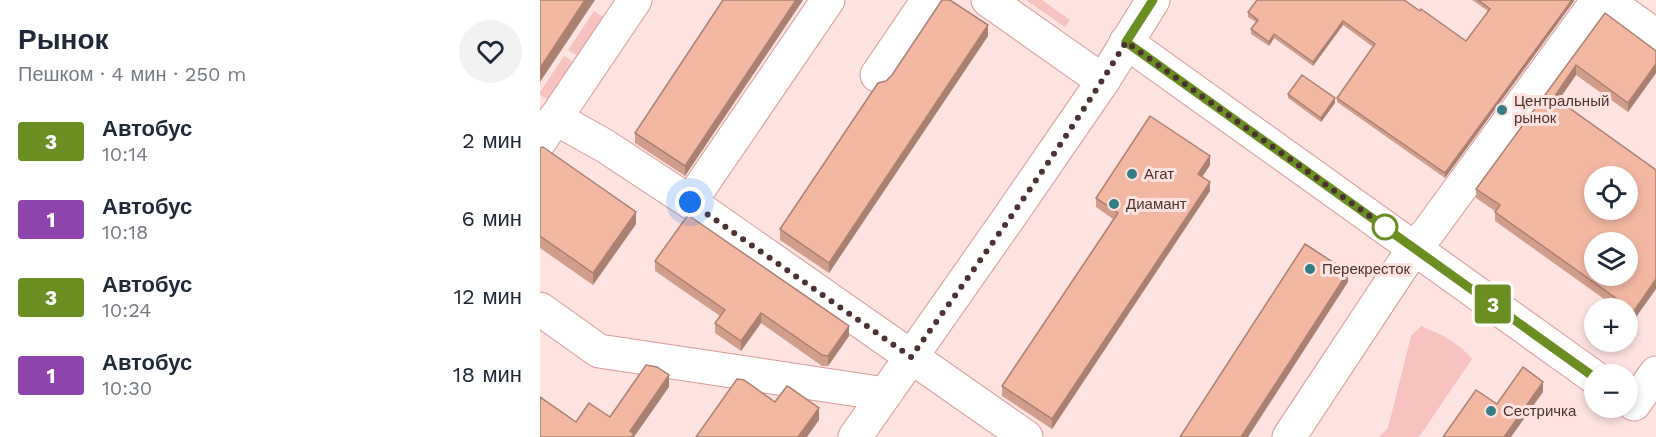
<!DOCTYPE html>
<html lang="ru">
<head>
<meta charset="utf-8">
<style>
	body { margin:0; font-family:"Work Sans",sans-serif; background:#f2f2f3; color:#1f2937; height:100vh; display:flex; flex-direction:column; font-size:22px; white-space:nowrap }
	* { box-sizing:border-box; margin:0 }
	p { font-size:20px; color:#747a83 }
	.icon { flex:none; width:33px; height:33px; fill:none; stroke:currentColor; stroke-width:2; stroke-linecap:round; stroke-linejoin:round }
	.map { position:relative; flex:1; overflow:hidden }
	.details { display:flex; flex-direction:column; background:#fff; width:540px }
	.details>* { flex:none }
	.badge { padding:0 12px; border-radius:4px; font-size:21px; line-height:39px }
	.buttons { position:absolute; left:1044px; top:166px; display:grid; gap:12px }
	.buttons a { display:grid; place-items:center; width:54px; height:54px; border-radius:50%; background:#fff; box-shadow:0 3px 9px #0003; font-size:30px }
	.you { position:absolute; width:30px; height:30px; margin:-15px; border:4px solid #fff; border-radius:50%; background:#1a73e8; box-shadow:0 0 0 9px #1a73e833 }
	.map>.badge { position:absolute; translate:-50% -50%; box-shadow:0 0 0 3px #fff }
	.round { display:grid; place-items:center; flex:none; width:63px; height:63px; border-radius:32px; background:#f2f2f3 }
	.headline { display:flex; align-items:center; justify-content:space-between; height:102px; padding:0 18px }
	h1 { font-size:28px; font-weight:700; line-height:45px }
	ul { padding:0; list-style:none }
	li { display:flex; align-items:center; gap:18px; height:78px; padding:0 18px }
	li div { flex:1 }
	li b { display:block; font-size:22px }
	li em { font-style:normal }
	li .badge { min-width:66px; font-weight:700; text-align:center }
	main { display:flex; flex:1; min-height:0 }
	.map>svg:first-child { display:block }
	.green { fill:#f7c3c1 }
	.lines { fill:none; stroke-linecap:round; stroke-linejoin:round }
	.minor-casing { stroke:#d89997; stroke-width:35 }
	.minor { stroke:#fff; stroke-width:33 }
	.wall { fill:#d19e8b }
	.shaded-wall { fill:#aa8171 }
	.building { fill:#f3b8a2; stroke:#aa8171; stroke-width:1.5; fill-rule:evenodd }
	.line-casing { stroke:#fff; stroke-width:14 }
	.line { stroke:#6b8e23; stroke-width:9 }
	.walk { stroke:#4c3231; stroke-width:6; stroke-dasharray:0 10.8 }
	.poi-dot { fill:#347d82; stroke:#fee3e1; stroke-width:2 }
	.stop-dot { fill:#fff; stroke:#6b8e23; stroke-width:3 }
	.labels { text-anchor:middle; stroke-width:6; stroke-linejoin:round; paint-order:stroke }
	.poi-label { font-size:15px; fill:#4c3231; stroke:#fee3e1; text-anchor:start }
</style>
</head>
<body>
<main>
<section class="details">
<div class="headline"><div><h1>Рынок</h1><p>Пешком · 4 мин · 250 m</p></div><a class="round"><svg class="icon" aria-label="heart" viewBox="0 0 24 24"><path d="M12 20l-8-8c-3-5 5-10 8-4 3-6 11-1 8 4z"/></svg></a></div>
<ul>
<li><span class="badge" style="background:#6b8e23;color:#fff">3</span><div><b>Автобус</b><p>10:14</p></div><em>2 мин</em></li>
<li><span class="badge" style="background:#8e44ad;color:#fff">1</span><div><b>Автобус</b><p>10:18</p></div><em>6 мин</em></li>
<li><span class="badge" style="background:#6b8e23;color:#fff">3</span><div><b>Автобус</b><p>10:24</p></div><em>12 мин</em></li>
<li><span class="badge" style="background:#8e44ad;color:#fff">1</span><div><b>Автобус</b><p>10:30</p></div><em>18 мин</em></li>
</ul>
</section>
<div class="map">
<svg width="1116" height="437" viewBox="0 0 1116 437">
	<rect width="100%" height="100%" fill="#fee3e1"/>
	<g class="green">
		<polygon points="486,0 502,0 530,20 525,27"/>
		<polygon points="54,11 68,20 42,59 28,50"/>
		<polygon points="24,56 38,65 13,103 0,95 0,92"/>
		<path d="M881 326C901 334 918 342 932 359L879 437H839L848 428 871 336Z"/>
	</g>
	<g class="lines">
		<g class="minor-casing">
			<g id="minor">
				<polyline points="448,0 563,81"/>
				<polyline points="1066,0 1116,36"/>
				<polyline points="586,42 1054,377"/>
				<polyline points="337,75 388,0"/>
				<polyline points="15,118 65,146 150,202 486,437"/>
				<polyline points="0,141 95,0"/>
				<polyline points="150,202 288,0"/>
				<polyline points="0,309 59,351 345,394"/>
				<polyline points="1094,404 1116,373"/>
				<polyline points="315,437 470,216 563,81 613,0"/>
				<polyline points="749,437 874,248 889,231 1058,0"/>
			</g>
		</g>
		<use href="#minor" class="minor"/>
	</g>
	<g class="wall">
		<polygon points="183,0 263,0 145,176 95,143 95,133"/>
		<polygon points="717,0 926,41 948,11 932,0 1034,0 1034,1 905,178 797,102 797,98 833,47 803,25 773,66 734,38 729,46 711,34 711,29 716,22 708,17 708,12"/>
		<polygon points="1065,13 1116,51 1116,73 1088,112 1036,75 1018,100 1116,170 1094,320 1088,315 1088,309 1078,309 955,221 955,211 936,198 936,189"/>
		<polygon points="448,36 289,273 240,240 240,229 346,81"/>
		<polygon points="748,94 795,103 781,122 748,98"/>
		<polygon points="0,148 96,224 53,285 0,248"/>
		<polygon points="670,165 662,177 670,191 512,429 462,396 462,386 573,219 556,207 556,198"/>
		<polygon points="115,261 309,336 288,366 282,366 221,323 201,351 175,333 175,323 180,316 115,271"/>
	</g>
	<g class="shaded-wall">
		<polygon points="45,0 55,0 0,82 0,68"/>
		<polygon points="256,0 263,0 145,176 145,166"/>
		<polygon points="1032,0 1034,0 1034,1 905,178 905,173"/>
		<polygon points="803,21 803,25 773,66 773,62"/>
		<polygon points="448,25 448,36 289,273 289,263"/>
		<polygon points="734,34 734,38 729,46 729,42"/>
		<polygon points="1116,64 1116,73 1088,112 1088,103"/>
		<polygon points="1036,65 1036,75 1014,107 1014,97"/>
		<polygon points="795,98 795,103 781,122 781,118"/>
		<polygon points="670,156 670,165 658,183 658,174"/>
		<polygon points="670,182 670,191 512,429 512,419"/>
		<polygon points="96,212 96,224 53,285 53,273"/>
		<polygon points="808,272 808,282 708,437 701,437"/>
		<polygon points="1116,279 1116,289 1094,320 1094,311"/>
		<polygon points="221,313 221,323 201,351 201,341"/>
		<polygon points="309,326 309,336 288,366 288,356"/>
		<polygon points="129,375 129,387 94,437 90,437 90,431"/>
		<polygon points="1003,382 1003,392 971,437 964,437"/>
		<polygon points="279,408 279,420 267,437 258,437"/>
	</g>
	<g class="building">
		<polygon points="0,0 45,0 0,68"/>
		<polygon points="183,0 256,0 145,166 95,133"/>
		<polygon points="402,0 410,0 448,25 289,263 240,229 338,83 346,81 352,75"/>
		<polygon points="717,0 864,0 880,11 881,9 926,41 950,9 938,0 1032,0 905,173 797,98 835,44 803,21 773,62 734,34 729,42 711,29 718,20 708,12"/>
		<path d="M1065 13 1116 51V64L1088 103 1036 65 1014 97 1116 170V279L1094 311 955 212 960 205 936 189ZM1054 177H1088V210H1054ZM1054 243H1088V276H1054Z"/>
		<polygon points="762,75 795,98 781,118 748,94"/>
		<polygon points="610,116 670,156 658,174 670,182 512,419 462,386 578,213 556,198"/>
		<polygon points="3,147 96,212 53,273 0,236 0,148"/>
		<polygon points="148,215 309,326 288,356 282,355 221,313 201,341 175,323 185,310 115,261"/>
		<polygon points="765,244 808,272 701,437 640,437"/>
		<polygon points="106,365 117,367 129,375 90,431 94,434 91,437 0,437 0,397 36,422 49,403 70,417"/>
		<polygon points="983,367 1003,382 964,437 903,437 936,390 957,404"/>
		<polygon points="197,379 204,380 235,402 247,386 249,387 279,408 258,437 156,437"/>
	</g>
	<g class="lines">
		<g class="line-casing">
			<polyline id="line" points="613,0 586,42 1054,377"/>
		</g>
		<use href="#line" class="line"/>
		<path class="walk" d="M150 202 371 357C445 254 520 150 586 42L845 227"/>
	</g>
	<g class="poi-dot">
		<circle cx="962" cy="110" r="6"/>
		<circle cx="592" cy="174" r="6"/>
		<circle cx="574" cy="204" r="6"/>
		<circle cx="770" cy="269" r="6"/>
		<circle cx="951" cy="411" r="6"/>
	</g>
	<circle class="stop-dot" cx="845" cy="227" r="12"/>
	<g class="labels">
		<g class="poi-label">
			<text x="974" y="106">Центральный<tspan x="974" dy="17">рынок</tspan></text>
			<text x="604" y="179">Агат</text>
			<text x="586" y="209">Диамант</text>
			<text x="782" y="274">Перекресток</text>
			<text x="963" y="416">Сестричка</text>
		</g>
	</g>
</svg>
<div class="buttons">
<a><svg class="icon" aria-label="locate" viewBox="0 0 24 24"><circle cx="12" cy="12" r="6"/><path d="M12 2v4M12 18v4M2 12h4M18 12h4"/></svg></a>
<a><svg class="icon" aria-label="layers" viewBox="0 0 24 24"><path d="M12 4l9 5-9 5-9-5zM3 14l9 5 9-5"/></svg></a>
<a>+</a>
<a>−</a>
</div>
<div class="you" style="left:150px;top:202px"></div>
<b class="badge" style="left:953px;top:304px;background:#6b8e23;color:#fff">3</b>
</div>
</main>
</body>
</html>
